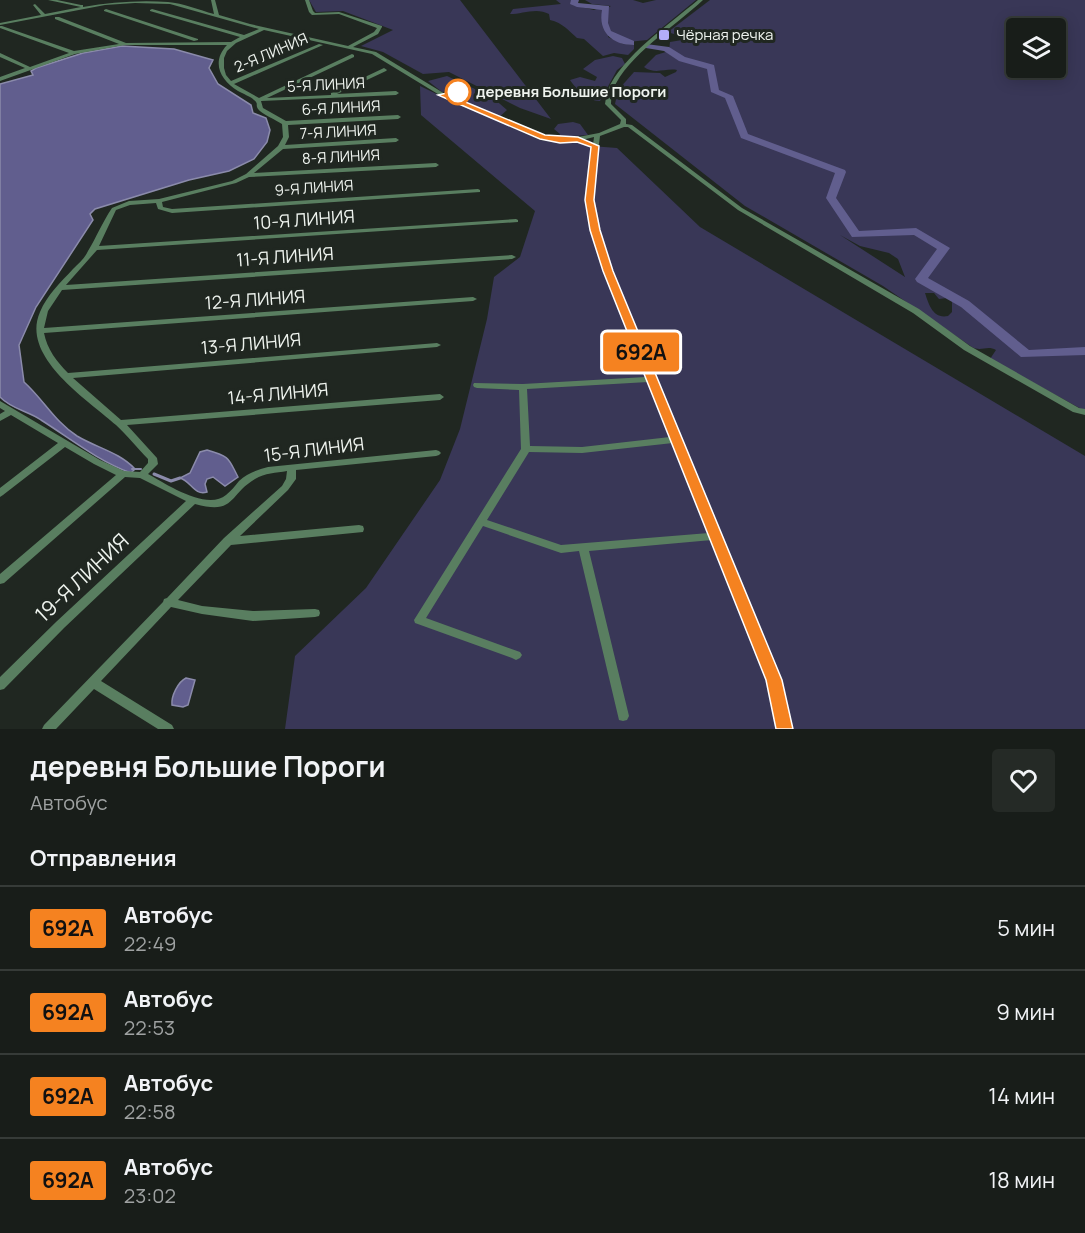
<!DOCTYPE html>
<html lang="ru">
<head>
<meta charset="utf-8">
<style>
	body { margin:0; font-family:Manrope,sans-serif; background:#252a26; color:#f1f3f6; height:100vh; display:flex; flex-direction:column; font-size:22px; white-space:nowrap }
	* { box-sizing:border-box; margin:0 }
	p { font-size:20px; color:#9fa2a2 }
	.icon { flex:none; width:33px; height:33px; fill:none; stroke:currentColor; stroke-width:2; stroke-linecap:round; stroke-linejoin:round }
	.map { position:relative; height:729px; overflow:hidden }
	.drawer { display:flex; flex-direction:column; background:#181d19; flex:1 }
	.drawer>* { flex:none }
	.badge { padding:0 12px; border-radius:4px; font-size:21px; line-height:39px }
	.buttons { position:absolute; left:1006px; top:18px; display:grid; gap:12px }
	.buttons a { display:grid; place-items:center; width:60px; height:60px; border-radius:6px; background:#181d19; box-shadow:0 3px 15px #0003,0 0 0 2px #363b38; font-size:30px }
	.map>.badge { position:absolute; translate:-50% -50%; box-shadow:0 0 0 3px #fff }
	h2 { padding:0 30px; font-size:22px; line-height:54px }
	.round { display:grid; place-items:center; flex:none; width:63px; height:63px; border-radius:6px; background:#252a26 }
	.head { display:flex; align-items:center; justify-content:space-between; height:102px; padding:0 30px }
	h1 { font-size:28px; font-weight:700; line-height:45px }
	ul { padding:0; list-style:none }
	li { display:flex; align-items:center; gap:18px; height:84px; padding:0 30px; border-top:2px solid #363b38 }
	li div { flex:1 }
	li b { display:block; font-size:22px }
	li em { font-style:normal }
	li .badge { min-width:66px; font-weight:700; text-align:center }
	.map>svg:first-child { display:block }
	.green { fill:#393757; fill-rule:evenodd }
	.water { fill:#615e8e; stroke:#8b8bab; stroke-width:1.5 }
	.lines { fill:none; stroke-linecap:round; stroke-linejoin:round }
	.stream-far1 { stroke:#8b8bab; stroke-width:2 }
	.stream { stroke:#8b8bab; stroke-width:3 }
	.river { fill:#615e8e; fill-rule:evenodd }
	.minor { fill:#597e60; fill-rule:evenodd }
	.line { fill:#f58220; stroke:#fff; stroke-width:1.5 }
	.poi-dot { fill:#b2adf9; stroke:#202721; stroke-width:2 }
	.stop-dot { fill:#fff; stroke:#f58220; stroke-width:3 }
	.labels { text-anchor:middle; stroke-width:6; stroke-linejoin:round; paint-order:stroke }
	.far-poi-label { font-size:15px; fill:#eef3ee; stroke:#202721; text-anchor:start }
	.far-street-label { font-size:15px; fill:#eef3ee; stroke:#202721 }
	.far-stop-label { font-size:15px; font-weight:bold; fill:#eef3ee; stroke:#202721; text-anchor:start }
	.street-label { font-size:18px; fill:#eef3ee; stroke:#202721 }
	.near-street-label { font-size:21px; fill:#eef3ee; stroke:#202721 }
</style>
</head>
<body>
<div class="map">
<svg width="1085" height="729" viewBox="0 0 1085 729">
	<rect width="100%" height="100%" fill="#202721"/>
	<g class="green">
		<polygon points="309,0 460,0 551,119 520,108 449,72 423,74 383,52 361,46 393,30 343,11 316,12"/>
		<path d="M556 0H573V5L594 10 602 7V11L611 6 592 4 585 0H633L643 3 656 0H696L647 40 628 42 608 36V37L623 44 634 45V49L628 55 614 53 603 56 584 39 577 38C569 31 563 23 550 20L549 14C537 7 522 14 510 14L513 9 561 4Z"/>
		<path d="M710 0H1085V411L990 359 996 350C987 345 981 352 972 347L883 286 745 206 615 104 618 90 634 72 660 73 665 77 676 72 677 70C665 68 655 75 644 67L656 55 669 51 670 42 688 39 668 32ZM1017 28H1056V68H1017ZM840 235 860 246 889 253 898 259 905 277ZM925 293H934L939 299 947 298 952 301V312L948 316C933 319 929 305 925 293Z"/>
		<path d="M613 56 622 58 625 64 617 70 600 101C587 101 576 89 570 80L580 77 595 81 597 77 583 69 595 60Z"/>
		<polygon points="447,76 492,97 507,110 496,120 540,140 553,142 578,141 591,146 617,148 700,227 1085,456 1085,729 285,729 295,656 366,588 440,480 460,429 487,319 494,277 520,257 535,211 421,115 420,86 447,99 468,94 460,90 442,92 428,81"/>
		<polygon points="573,122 580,124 588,135 559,137 560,134 554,129 558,124"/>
	</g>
	<g class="water">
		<path d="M122 46 174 49 213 60 209 68 218 84 251 105 253 113 266 118 270 130 267 142 254 159 229 171 189 180 95 209 90 214 93 220 36 307 19 345 24 382C43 399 55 422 77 436 97 448 119 452 135 469L131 473C98 461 71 439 41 420 28 411 11 409 0 397V84L33 75 31 71 36 68 83 53Z"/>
		<path d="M207 450C231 457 228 458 238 477L225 486 213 477 207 479 205 484 207 492C194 496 191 481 180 478L190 473 200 452Z"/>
		<path d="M186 678 195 680 188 705 183 707 172 705C171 696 178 682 186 678Z"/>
	</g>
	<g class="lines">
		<polyline class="stream-far1" points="132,469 141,469"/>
		<polyline class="stream" points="154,474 171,481 180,478"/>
		<g class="river">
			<path d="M571 0H579L578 3 609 6 608 23 611 31 634 41V45C612 45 598 32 602 10L577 7 570 4Z"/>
			<polygon points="646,44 669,47 685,57 714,65 719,90 733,96 748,134 845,170 846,172 836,198 859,231 916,228 950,248 928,278 969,301 1029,350 1085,347 1085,355 1021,357 961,307 917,282 915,279 937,249 914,235 852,237 826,198 835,173 741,138 725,98 711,92 707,69 679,61 664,51 646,48"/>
		</g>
		<g class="minor">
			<path d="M48 0H57L81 5H83V7C111 2 140 0 168 2 183 3 199 10 214 14L211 0H215L219 15 250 24 348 46 374 32 377 28 339 14 312 15 309 12 305 0H309L313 11 315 13 339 12 382 26V27L378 34 353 47 376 52 455 100 504 118 544 136 560 138 578 137 599 133 620 124 621 120 605 104C606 99 606 94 608 90 621 57 671 23 698 0H703C677 25 627 55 613 90 612 94 611 99 611 104L626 119V124L632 125 742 208 919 309 970 346 1079 408 1085 409V415L1073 412 964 350 913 313 738 210 628 127H624L600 136 592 200 598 230 612 271 780 680 790 729H778L768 680 712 540 589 551 629 716 627 720 623 721 619 720 579 551 561 553 483 526 426 618 520 652 522 655 520 658 516 660 512 658 415 623 414 620 521 449 519 390 477 388 474 387 473 385 474 383 523 384 646 377 604 271 592 230 586 200 594 137 578 141 560 142 541 139 500 120 451 102 372 54 264 30 236 43 227 51 224 58V68L226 75 231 81 319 44 323 45 234 84 259 98 352 54 354 55V57L267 98 331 95V93L384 68 387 70 386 71 337 94 396 91 399 93 396 95 261 101 263 108 286 121 398 115 401 117 398 119 288 125 289 137 285 145 396 138 399 140 396 142 283 149 254 173 436 163 439 165 436 167 249 177 236 183 162 202 163 207 172 209 478 189 480 190V192L172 213 158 209 156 203 130 205 116 210 99 246 516 219 518 220V222L97 250 66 285 512 255 516 257 512 259 62 290 48 311 44 328 473 297 477 299 473 301 44 333C47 349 57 362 68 373L437 343 441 345 437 347 73 378 121 420 440 394 444 397 440 400 127 425 157 458 158 464 148 474C166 484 207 511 226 495 231 491 235 486 239 481 247 473 257 470 268 467L436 450 439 451 441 453 439 455 436 456 296 470V479L288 490 240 536 359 525 363 526 364 529 363 532 231 545 178 600 202 606 253 611 315 609 319 610 320 613 319 616 315 617 253 621 202 614 171 607 101 681 172 725 174 729H158L94 689 56 729H42L44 725 163 602 164 599 167 598 224 538 282 486 286 479 287 471C276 473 265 473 255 479 228 495 236 515 195 504L64 628 4 689 0 690V677L56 622 186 501 140 478 125 477 4 583 0 584V574L116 475 94 464 65 447 3 495 0 497V488L58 443 11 415 0 421V414L5 411 0 408V401L100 460 124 471 140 472 148 463V459C137 448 128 436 116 425 88 400 20 357 40 312 47 295 61 282 73 269 79 263 85 258 88 251 96 238 103 221 112 208L129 201 159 199 232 181 246 174 278 146 283 137 282 124C276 120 262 114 258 109 255 104 259 104 254 100 250 96 243 94 238 91 220 80 211 62 227 45H125L75 54 0 81V77L25 68 0 57V53L30 67 69 53 0 28V26H2L74 51 119 44 55 19V17H59L126 43 231 42 240 37 150 11V10L152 9 244 35 259 29 170 4 135 3 105 5 0 25V23L41 15 33 5 35 4 45 14 81 7ZM648 382 670 437 582 447 530 446 527 389ZM673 443 709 533 561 545 487 520 529 452 582 453Z"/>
			<polygon points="106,9 198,39 198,40 194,41 104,11 104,10"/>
		</g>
	</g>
	<polygon class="line" points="461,90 467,93 464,97 451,96 545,135 578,137 599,146 594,200 600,230 613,271 782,680 793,729 776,729 766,680 603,271 590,230 585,200 591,147 577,142 560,143 540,139 438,95"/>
	<rect class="poi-dot" x="658" y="29" width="12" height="12" rx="3"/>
	<circle class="stop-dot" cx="458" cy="92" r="12"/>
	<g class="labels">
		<g class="far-poi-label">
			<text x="676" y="40">Чёрная речка</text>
		</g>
		<g class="far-street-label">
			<text transform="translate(271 53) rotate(-23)" y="5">2-Я ЛИНИЯ</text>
			<text transform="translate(326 85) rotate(-3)" y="5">5-Я ЛИНИЯ</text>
			<text transform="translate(341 108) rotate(-3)" y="5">6-Я ЛИНИЯ</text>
			<text transform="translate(338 132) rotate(-3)" y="5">7-Я ЛИНИЯ</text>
			<text transform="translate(341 157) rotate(-3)" y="5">8-Я ЛИНИЯ</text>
			<text transform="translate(314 188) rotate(-4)" y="5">9-Я ЛИНИЯ</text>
		</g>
		<g class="far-stop-label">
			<text x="476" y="97">деревня Большие Пороги</text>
		</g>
		<g class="street-label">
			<text transform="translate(304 220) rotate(-4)" y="6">10-Я ЛИНИЯ</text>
			<text transform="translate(285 257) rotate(-4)" y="6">11-Я ЛИНИЯ</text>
			<text transform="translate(255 300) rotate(-4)" y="6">12-Я ЛИНИЯ</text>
			<text transform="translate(251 344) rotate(-5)" y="6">13-Я ЛИНИЯ</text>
			<text transform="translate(278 394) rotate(-5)" y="6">14-Я ЛИНИЯ</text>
			<text transform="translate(314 450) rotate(-7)" y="6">15-Я ЛИНИЯ</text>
		</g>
		<g class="near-street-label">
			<text transform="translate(82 578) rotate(-43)" y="7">19-Я ЛИНИЯ</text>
		</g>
	</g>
</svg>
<div class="buttons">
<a><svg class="icon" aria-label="layers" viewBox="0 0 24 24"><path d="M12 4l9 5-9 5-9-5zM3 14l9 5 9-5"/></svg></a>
</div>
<b class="badge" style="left:641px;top:352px;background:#f58220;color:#111">692А</b>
</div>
<section class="drawer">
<div class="head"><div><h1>деревня Большие Пороги</h1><p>Автобус</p></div><a class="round"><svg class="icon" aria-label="heart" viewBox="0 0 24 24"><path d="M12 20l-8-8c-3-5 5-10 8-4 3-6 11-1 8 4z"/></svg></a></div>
<h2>Отправления</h2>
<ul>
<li><span class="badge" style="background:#f58220;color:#111">692А</span><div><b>Автобус</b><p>22:49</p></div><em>5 мин</em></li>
<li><span class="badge" style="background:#f58220;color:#111">692А</span><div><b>Автобус</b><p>22:53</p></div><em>9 мин</em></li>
<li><span class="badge" style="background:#f58220;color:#111">692А</span><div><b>Автобус</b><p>22:58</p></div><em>14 мин</em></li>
<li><span class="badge" style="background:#f58220;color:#111">692А</span><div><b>Автобус</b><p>23:02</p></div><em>18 мин</em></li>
</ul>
</section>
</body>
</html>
